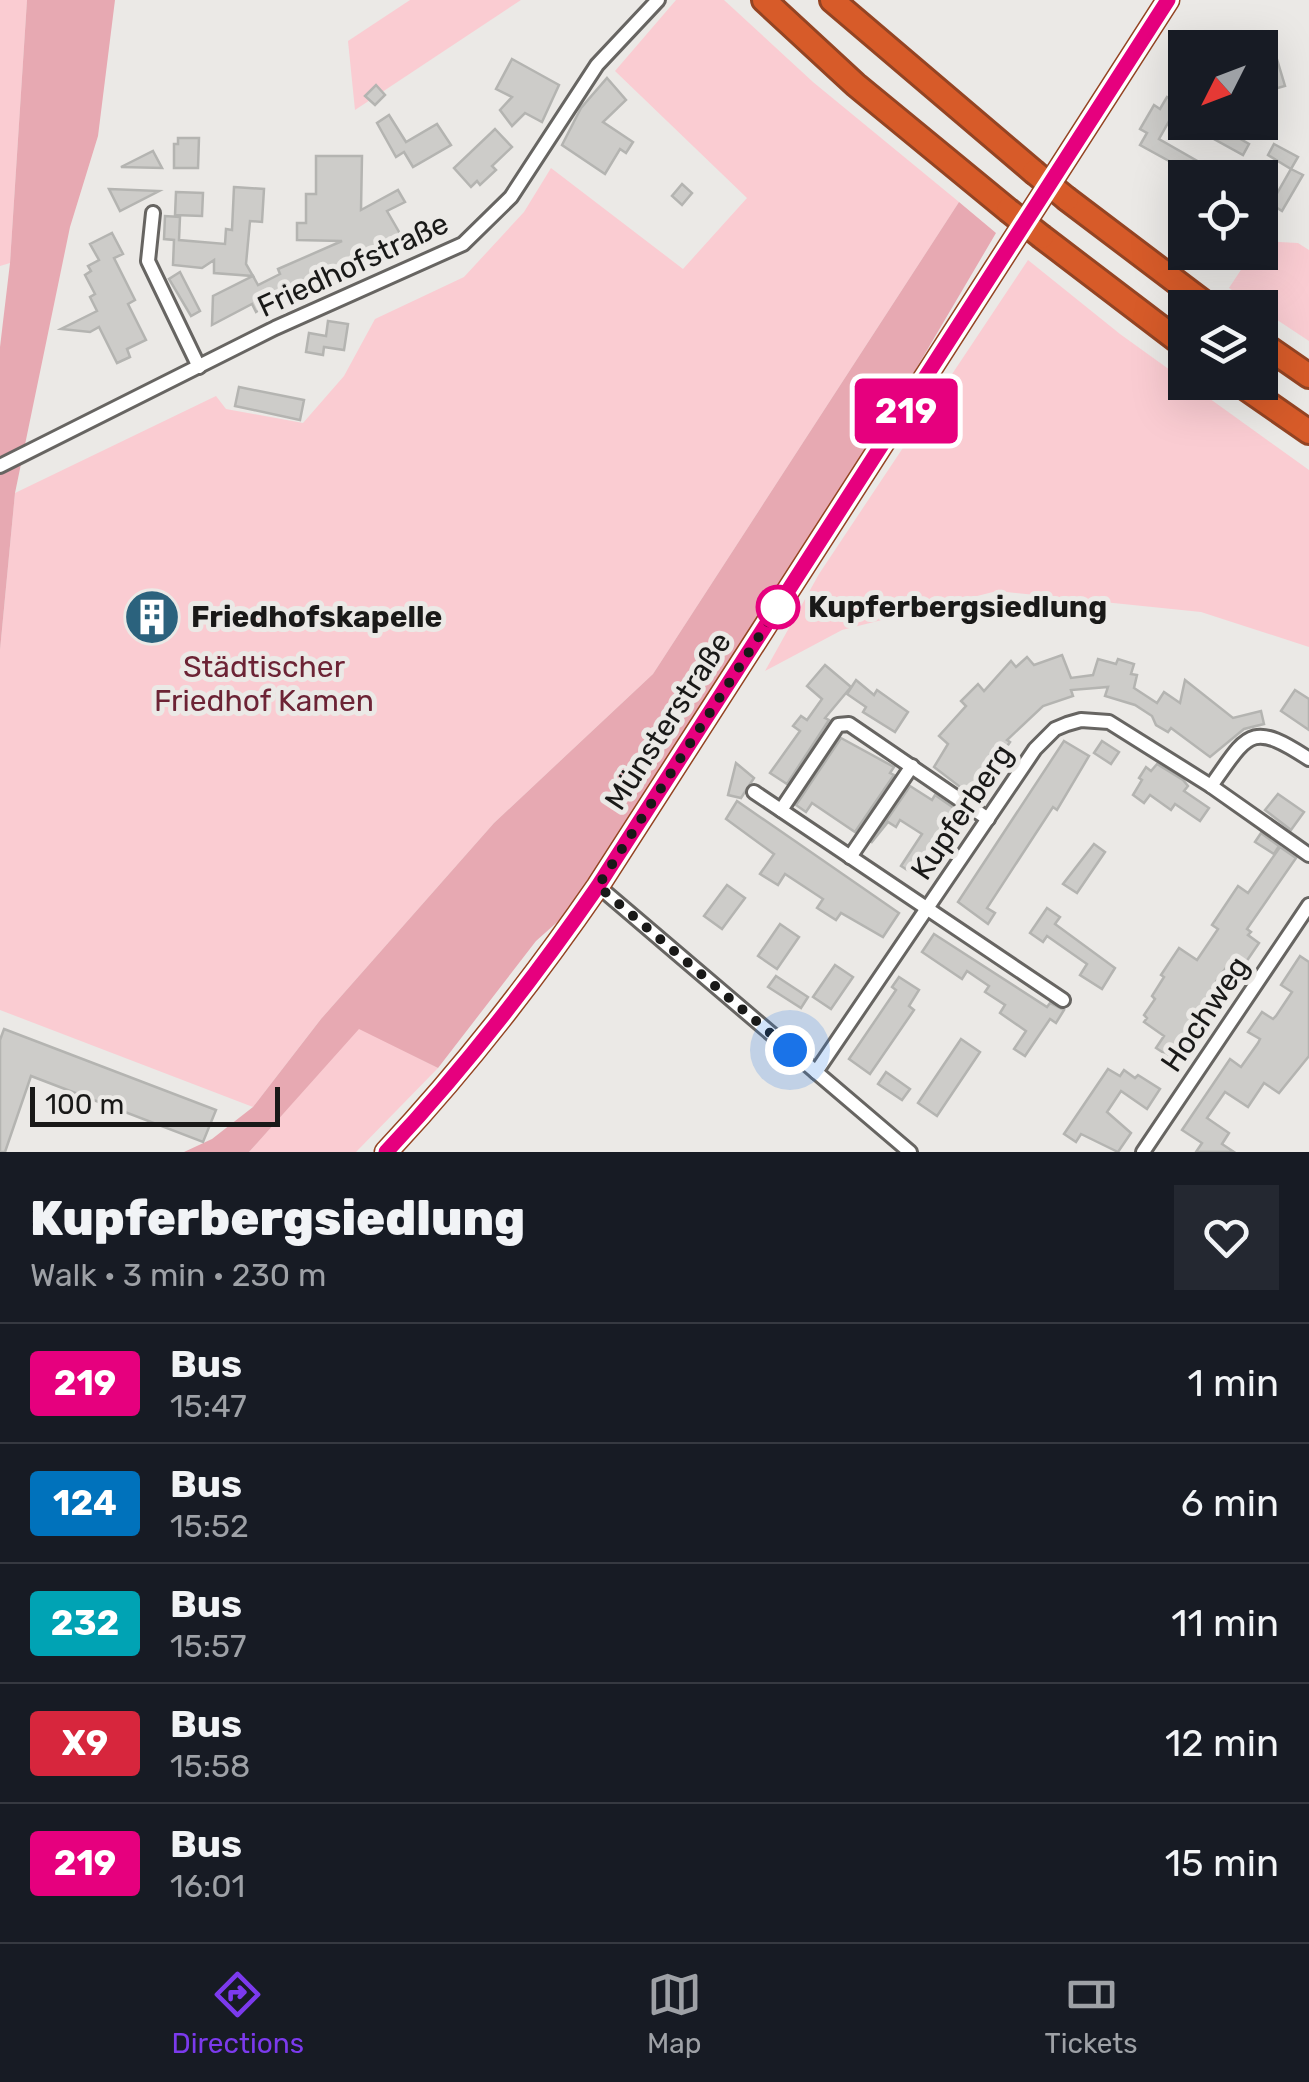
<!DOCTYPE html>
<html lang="en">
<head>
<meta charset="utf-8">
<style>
	body { margin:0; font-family:Rubik,sans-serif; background:#242831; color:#f1f3f6; height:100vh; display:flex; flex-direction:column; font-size:38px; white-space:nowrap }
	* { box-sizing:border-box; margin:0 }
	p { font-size:32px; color:#9ea1a6 }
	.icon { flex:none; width:55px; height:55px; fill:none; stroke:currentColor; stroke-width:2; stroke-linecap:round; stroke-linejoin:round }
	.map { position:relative; height:1152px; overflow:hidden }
	.side { display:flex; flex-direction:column; background:#171b24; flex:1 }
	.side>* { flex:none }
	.badge { padding:0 20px; border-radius:8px; font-size:35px; line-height:65px }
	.needle { width:65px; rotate:228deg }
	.fabs { position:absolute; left:1168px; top:30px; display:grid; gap:20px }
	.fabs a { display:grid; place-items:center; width:110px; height:110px; border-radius:0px; background:#171b24; box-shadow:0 10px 40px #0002; font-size:50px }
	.scale { position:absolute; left:30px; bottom:25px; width:250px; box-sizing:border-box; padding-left:10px; border:5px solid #191918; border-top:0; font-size:28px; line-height:35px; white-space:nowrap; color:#191918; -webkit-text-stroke:8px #ebe9e6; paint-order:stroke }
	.you { position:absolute; width:50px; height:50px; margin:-25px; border:8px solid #fff; border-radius:50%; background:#1a73e8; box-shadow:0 0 0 15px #1a73e833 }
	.map>.badge { position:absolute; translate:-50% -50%; box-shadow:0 0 0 5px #fff }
	.round { display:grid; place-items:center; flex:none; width:105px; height:105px; border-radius:0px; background:#242831 }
	.summary { display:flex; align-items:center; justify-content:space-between; height:170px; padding:0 30px }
	h1 { font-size:48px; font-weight:800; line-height:75px }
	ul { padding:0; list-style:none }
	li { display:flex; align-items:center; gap:30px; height:120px; padding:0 30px; border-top:2px solid #363941 }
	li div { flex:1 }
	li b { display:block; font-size:38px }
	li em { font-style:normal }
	li .badge { min-width:110px; font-weight:700; text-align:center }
	.tab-bar { display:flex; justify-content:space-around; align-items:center; height:140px; border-top:2px solid #363941; background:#171b24; font-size:28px; color:#9ea1a6 }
	.tab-bar a { display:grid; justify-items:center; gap:5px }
	.tab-bar .active { color:#7c3aed }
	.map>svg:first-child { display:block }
	.green { fill:#faccd2 }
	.forest { fill:#e7a9b2 }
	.building { fill:#cdccc9; stroke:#b4b4b1; stroke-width:2.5 }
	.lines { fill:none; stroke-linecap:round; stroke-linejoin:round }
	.minor-casing { stroke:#676562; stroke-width:18 }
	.primary-casing { stroke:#944423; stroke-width:25 }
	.motorway-casing { stroke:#944423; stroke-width:28 }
	.minor { stroke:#fff; stroke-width:12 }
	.primary { stroke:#e79d7f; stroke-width:20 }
	.motorway { stroke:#d75b29; stroke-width:22 }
	.motorway-bridge-casing { stroke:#944423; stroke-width:28; stroke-linecap:butt }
	.motorway-bridge { stroke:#d75b29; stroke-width:22 }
	.line-casing { stroke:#fff; stroke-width:22 }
	.line { stroke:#e6007e; stroke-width:15 }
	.walk { stroke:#191918; stroke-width:10; stroke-dasharray:0 18 }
	.stop-dot { fill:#fff; stroke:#e6007e; stroke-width:5 }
	.labels { text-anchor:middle; stroke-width:10; stroke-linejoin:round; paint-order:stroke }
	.street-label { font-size:30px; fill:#191918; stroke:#ebe9e6 }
	.stop-label { font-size:30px; font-weight:bold; fill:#191918; stroke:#ebe9e6; text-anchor:start }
	.poi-label { font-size:30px; font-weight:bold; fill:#191918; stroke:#ebe9e6; text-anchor:start }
	.park-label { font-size:30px; fill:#6c2335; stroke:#ebe9e6 }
</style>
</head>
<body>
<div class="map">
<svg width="1309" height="1152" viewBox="0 0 1309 1152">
	<rect width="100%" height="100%" fill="#ebe9e6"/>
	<g class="green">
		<polygon points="0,0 27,0 10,263 0,266"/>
		<polygon points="410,0 521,0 355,110 348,41"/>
		<polygon points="676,0 724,0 813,82 959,202 653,674 494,823 321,1019 253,1107 0,1010 0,650 15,493 216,396 226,409 303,423 344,376 375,319 464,277 524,212 551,168 683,269 747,198 615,71"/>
		<polygon points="1262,241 1298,243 1309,250 1309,341 1229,288 1252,253 1260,252"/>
		<polygon points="1028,260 1120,334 1309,470 1309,647 1201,612 997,591 842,630 765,671 819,574"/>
		<polygon points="359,1028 438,1068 356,1152 249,1152"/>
	</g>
	<g class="forest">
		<polygon points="27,0 115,0 98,136 70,227 15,493 0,650 0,347 10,263"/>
		<polygon points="959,202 996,233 800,566 591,892 536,941 438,1068 359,1029 249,1152 184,1152 212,1139 253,1107 321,1019 494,823 653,674"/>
	</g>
	<g class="building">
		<polygon points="1273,46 1285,86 1267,91 1263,79 1260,80 1260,49"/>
		<polygon points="512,59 559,85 542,122 525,113 512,126 500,110 512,97 496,89"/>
		<polygon points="607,78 626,100 603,122 633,142 626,153 620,149 605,174 562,145 581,108"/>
		<polygon points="376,85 385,95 375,105 365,96"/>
		<polygon points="1167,97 1185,108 1185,122 1211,122 1249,144 1243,155 1172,116 1159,139 1227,178 1200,178 1140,145 1147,133 1140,129 1154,105 1160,109"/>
		<polygon points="389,115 406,142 437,124 451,145 413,167 404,152 396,157 377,123"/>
		<polygon points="495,129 512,147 492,166 496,170 480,185 477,181 471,187 454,168"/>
		<polygon points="178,138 199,138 198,168 174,168 174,144 178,144"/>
		<polygon points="1274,144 1298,157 1291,169 1268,155"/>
		<polygon points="153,151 162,168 121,167"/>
		<polygon points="316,156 362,156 361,210 398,190 405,202 387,211 406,244 354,270 355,273 328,284 325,277 276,299 256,312 252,304 212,325 213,296 253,276 258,285 280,274 278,269 342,241 297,240 297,223 306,223 306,194 316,194"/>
		<polygon points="1291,169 1303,175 1282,211 1271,204"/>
		<polygon points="682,184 692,193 682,205 672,196"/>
		<polygon points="234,187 264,189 262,222 250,221 246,264 253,276 214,273 214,260 202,268 173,265 174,240 164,239 165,216 180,217 179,240 225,244 226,229 232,230"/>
		<polygon points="109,189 159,191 120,211"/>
		<polygon points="176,192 203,193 202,216 175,215"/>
		<polygon points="112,233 123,254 114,258 135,300 128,304 146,340 127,349 130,357 117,363 99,327 90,332 61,329 97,311 90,297 95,294 85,275 91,271 88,266 99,260 90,244"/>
		<polygon points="180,272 200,311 191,316 169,279"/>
		<polygon points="328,321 348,324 344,350 324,347 323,355 306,352 309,333 326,336"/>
		<polygon points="239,387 304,400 300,420 235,406"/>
		<polygon points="139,602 170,607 164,632 135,627"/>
		<polygon points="1062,655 1071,678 1093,675 1098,659 1116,664 1118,659 1134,664 1131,674 1137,675 1134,688 1157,703 1164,692 1180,703 1185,680 1233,718 1261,711 1264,724 1244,729 1210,757 1171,728 1168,732 1156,725 1152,716 1135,705 1105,696 1108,687 1071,690 1073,696 1043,706 1007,740 1010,742 976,792 971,788 968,793 934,767 948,744 939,736 966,706 961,701 978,684 984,691 1011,661 1016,667 1027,657 1034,665"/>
		<polygon points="825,665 851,687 825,718 829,720 787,784 770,773 800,731 793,726 801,716 807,720 822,699 807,686"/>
		<polygon points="856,680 874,695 877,690 908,712 895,732 863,712 866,707 847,694"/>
		<polygon points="1295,690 1309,699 1309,730 1281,711"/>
		<polygon points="841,738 894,767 890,773 894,775 855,832 812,803 806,812 796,805"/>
		<polygon points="1064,741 1089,756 1057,810 1053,807 987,908 995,913 988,924 958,902"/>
		<polygon points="1102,741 1119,752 1111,764 1094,753"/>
		<polygon points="736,763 754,778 741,798 728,795"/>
		<polygon points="1157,764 1183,780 1188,786 1184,791 1209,808 1200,821 1175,804 1171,810 1150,795 1144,803 1133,795 1142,780 1139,778 1146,767 1151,771"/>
		<polygon points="910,786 932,800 935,795 961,813 918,877 901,866 922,834 900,820 896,827 888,822 871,843"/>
		<polygon points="1278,794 1304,812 1291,830 1265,810"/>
		<polygon points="737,801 899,913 883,937 841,913 836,920 817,908 823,899 785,874 778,885 760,874 774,854 726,819"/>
		<polygon points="1261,833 1279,846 1274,854 1255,842"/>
		<polygon points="1094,844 1105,852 1077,893 1063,884"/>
		<polygon points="1280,847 1296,858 1247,929 1251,932 1248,935 1259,943 1246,962 1239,958 1235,964 1230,962 1215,983 1225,989 1225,995 1184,1055 1173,1047 1167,1055 1156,1048 1164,1036 1144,1022 1147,1018 1144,1015 1155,999 1152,996 1164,977 1161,975 1179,948 1197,960 1218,929 1212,925 1238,886 1248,893"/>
		<polygon points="727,885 745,898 722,929 704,916"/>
		<polygon points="1047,908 1060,917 1055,924 1115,968 1102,989 1080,975 1087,964 1047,936 1043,942 1030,933"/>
		<polygon points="780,924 799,937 777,969 758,956"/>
		<polygon points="934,934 1047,1007 1050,1003 1064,1010 1056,1023 1050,1019 1025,1056 1014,1049 1026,1031 1000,1013 1005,1005 985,992 989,986 967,971 962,979 922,952"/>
		<polygon points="1300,956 1309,962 1309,1056 1279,1093 1264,1083 1248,1107 1225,1092 1207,1118 1229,1133 1222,1144 1234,1152 1196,1152 1202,1143 1182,1130 1230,1059 1241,1067 1258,1043 1260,1039 1248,1032 1262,1012 1273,1019 1276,1016 1292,992 1281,985"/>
		<polygon points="835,965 853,977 831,1009 813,997"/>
		<polygon points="776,976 808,997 801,1008 768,987"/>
		<polygon points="899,977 919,990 909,1006 914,1010 870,1074 849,1059 896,990 892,987"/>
		<polygon points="4,1029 216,1110 203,1142 31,1076 5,1152 0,1152 0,1040"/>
		<polygon points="961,1039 980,1052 937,1116 918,1103"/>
		<polygon points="1108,1069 1120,1076 1124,1070 1135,1078 1138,1075 1160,1089 1147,1109 1121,1091 1107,1112 1131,1133 1118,1152 1081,1134 1076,1142 1064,1134"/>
		<polygon points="886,1072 910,1089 902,1100 878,1084"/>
	</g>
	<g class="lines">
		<g class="minor-casing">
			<g id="minor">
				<polyline points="153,213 148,261 199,367"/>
				<polyline points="0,466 275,328 463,244 511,197 597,65 658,0"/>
				<path d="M1211 786C1248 734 1250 720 1309 759"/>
				<polyline points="754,792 1063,1000"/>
				<polyline points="781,810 838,725 849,724 988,819"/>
				<polyline points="850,857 912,766"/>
				<polyline points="598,886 910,1152"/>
				<polyline points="816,1072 1035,749 1055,729 1067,724 1081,720 1109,722 1211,786 1309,855"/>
				<polyline points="1143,1152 1309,905"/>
			</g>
		</g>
		<g class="primary-casing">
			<path id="primary" d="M386 1152C465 1068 533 980 598 886L1168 0"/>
		</g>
		<g class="motorway-casing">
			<g id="motorway">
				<polyline points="764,0 856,85 1008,210"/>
				<polyline points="832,0 1034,172"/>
				<polyline points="1067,199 1211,308"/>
				<polyline points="1042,237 1185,346"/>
				<polyline points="1260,342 1309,376"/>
				<polyline points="1237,382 1309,432"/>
			</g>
		</g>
		<use href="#minor" class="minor"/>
		<use href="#primary" class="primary"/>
		<use href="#motorway" class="motorway"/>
		<g class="motorway-bridge-casing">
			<g id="motorway-bridge">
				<polyline points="1034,172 1067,199"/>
				<polyline points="1008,210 1042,237"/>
			</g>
		</g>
		<use href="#motorway-bridge" class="motorway-bridge"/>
	</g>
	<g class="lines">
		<g class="line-casing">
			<path id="line" d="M386 1152C465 1068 533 980 598 886L1168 0"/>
		</g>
		<use href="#line" class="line"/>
		<polyline class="walk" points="778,607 598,886 790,1050"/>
	</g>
	<defs>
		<g id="building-disc" transform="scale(2.875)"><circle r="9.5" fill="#2b627d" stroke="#ebe9e6"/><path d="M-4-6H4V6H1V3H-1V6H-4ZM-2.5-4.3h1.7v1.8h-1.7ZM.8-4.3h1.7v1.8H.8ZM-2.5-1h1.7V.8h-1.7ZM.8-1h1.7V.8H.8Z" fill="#fff"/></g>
	</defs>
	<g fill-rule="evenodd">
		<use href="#building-disc" x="152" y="617"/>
	</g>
	<circle class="stop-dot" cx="778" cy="607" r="20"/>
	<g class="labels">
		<g class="street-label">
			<text transform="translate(353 265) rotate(-25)" y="10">Friedhofstraße</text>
			<text transform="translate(668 721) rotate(-57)" y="10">Münsterstraße</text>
			<text transform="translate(962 812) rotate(-56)" y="10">Kupferberg</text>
			<text transform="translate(1205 1014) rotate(-56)" y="10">Hochweg</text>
		</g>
		<g class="stop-label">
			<text x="808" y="617">Kupferbergsiedlung</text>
		</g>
		<g class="poi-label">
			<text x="191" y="627">Friedhofskapelle</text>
		</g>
		<g class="park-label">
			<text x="264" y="677">Städtischer<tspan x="264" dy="34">Friedhof Kamen</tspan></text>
		</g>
	</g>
</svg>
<div class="fabs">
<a><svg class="needle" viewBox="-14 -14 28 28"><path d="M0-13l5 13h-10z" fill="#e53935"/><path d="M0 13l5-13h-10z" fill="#9ea1a6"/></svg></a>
<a><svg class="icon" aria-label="locate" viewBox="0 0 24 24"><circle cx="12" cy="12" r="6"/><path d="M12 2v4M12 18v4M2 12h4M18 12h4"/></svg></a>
<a><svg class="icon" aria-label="layers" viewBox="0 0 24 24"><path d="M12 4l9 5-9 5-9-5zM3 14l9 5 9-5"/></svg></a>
</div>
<div class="scale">100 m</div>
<div class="you" style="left:790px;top:1050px"></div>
<b class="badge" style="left:906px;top:411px;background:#e6007e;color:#fff">219</b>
</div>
<section class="side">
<div class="summary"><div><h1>Kupferbergsiedlung</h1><p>Walk · 3 min · 230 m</p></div><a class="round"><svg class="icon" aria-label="heart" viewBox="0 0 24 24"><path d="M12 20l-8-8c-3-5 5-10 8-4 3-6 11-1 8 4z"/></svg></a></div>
<ul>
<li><span class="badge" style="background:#e6007e;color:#fff">219</span><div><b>Bus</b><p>15:47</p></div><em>1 min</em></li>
<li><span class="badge" style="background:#0072bc;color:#fff">124</span><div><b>Bus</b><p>15:52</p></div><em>6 min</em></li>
<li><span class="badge" style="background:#00a3b4;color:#fff">232</span><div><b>Bus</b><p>15:57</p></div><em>11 min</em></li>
<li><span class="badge" style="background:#d7263d;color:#fff">X9</span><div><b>Bus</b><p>15:58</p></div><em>12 min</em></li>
<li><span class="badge" style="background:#e6007e;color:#fff">219</span><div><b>Bus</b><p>16:01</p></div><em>15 min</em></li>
</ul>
</section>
<nav class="tab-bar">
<a class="active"><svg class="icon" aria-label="directions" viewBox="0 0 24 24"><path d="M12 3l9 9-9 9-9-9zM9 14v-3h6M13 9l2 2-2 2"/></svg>Directions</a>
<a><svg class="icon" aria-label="map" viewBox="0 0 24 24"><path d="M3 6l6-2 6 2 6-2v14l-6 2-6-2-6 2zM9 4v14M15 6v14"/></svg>Map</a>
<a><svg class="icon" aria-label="tickets" viewBox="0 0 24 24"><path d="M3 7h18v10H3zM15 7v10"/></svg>Tickets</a>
</nav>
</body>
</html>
